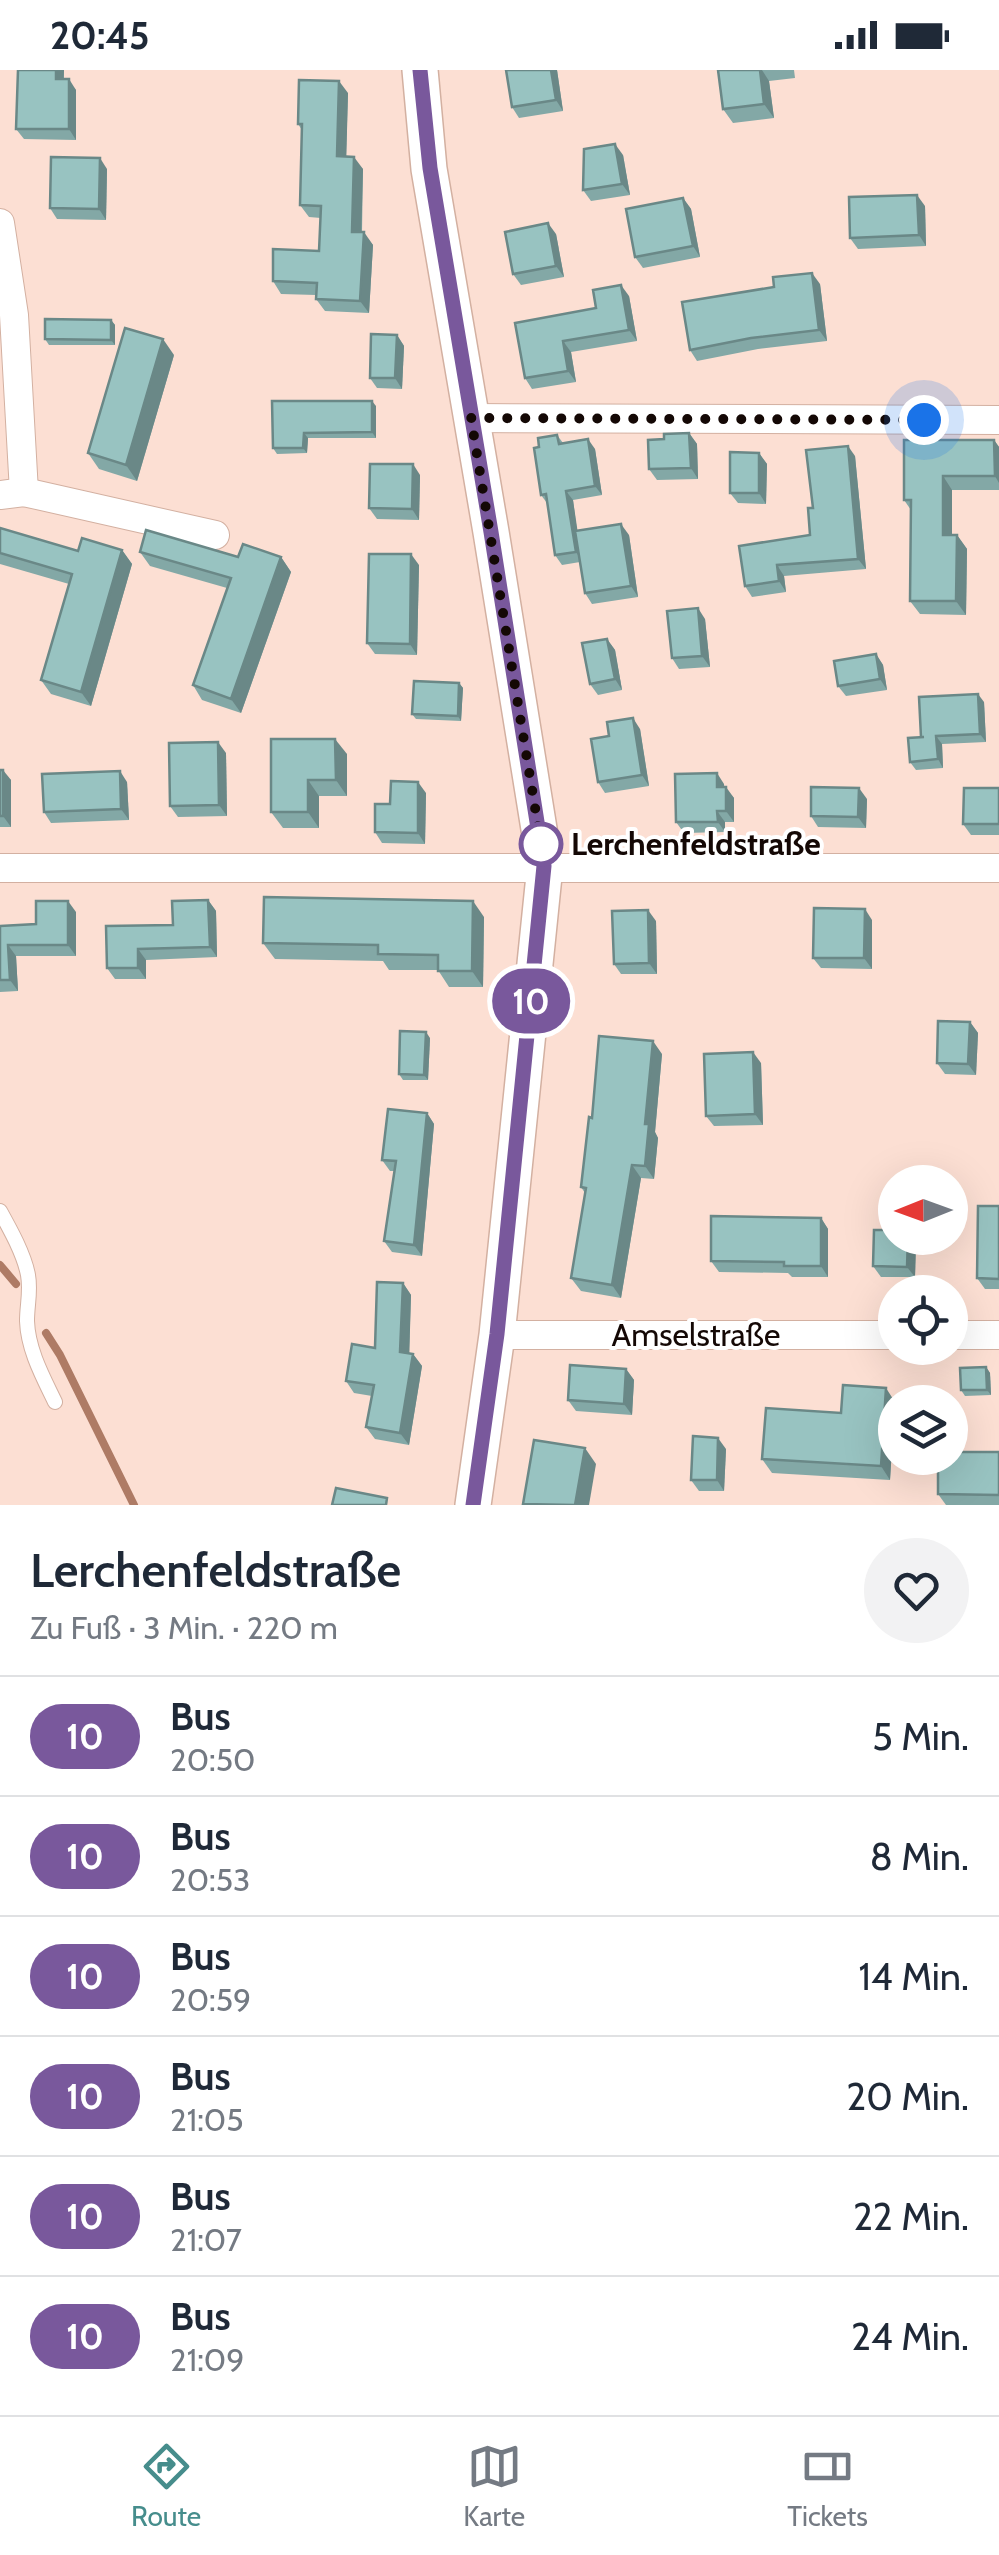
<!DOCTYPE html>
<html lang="de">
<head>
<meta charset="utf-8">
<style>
	body { margin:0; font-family:Cabin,sans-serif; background:#f2f2f3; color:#1f2937; height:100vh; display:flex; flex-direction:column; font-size:38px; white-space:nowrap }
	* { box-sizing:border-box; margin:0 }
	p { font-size:32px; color:#747a83 }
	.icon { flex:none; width:55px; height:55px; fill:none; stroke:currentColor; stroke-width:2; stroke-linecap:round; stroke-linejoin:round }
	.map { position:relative; height:1435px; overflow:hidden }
	.details { display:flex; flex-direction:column; background:#fff; flex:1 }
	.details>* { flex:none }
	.badge { padding:0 20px; border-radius:32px; font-size:35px; line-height:65px }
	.needle { width:65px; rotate:269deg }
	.fabs { position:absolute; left:878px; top:1095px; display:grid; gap:20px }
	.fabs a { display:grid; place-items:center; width:90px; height:90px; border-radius:50%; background:#fff; box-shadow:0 10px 40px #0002; font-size:50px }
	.you { position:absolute; width:50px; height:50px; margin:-25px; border:8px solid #fff; border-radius:50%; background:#1a73e8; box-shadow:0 0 0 15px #1a73e833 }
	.map>.badge { position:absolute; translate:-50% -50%; box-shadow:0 0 0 5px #fff }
	.round { display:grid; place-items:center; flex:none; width:105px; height:105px; border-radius:52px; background:#f2f2f3 }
	.head { display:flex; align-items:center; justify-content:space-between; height:170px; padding:0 30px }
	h1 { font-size:48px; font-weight:600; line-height:75px }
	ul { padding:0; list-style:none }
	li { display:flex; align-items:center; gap:30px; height:120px; padding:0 30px; border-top:2px solid #e0e1e3 }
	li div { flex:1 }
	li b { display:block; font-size:38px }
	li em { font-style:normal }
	li .badge { min-width:110px; font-weight:700; text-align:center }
	.status { display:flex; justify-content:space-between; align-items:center; height:70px; padding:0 50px; background:#fff; direction:ltr }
	.status svg { height:28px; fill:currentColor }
	.dock { display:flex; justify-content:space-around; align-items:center; height:140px; border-top:2px solid #e0e1e3; background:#fff; font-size:28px; color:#747a83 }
	.dock a { display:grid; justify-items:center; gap:5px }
	.dock .active { color:#468d8c }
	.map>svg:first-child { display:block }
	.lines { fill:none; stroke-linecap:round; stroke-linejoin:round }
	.stream { stroke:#ae7b65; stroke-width:8 }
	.service-casing { stroke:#d3b0a1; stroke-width:16 }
	.minor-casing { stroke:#d3b0a1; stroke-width:30 }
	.tertiary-casing { stroke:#d3b0a1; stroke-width:38 }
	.service { stroke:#fff; stroke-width:14 }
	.minor { stroke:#fff; stroke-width:28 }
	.tertiary { stroke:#fff; stroke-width:35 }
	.wall { fill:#83a8a6 }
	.shaded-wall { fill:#6a8887 }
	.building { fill:#98c3c1; stroke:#6a8887; stroke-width:2.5 }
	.line-casing { stroke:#fff; stroke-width:22 }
	.line { stroke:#79589c; stroke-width:15 }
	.walk { stroke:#140805; stroke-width:10; stroke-dasharray:0 18 }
	.stop-dot { fill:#fff; stroke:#79589c; stroke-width:5 }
	.labels { text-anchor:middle; stroke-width:8; stroke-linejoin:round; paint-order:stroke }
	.stop-label { font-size:32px; font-weight:bold; fill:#140805; stroke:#fff; text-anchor:start }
	.street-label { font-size:32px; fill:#140805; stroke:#fff }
</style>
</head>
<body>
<div class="status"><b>20:45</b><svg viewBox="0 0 49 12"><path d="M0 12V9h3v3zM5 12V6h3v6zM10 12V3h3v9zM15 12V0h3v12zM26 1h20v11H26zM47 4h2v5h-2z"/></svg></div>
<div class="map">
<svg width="999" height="1435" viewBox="0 0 999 1435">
	<rect width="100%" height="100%" fill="#fcdfd3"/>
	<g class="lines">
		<g class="stream">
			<polyline points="0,1195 16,1214"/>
			<polyline points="46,1263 60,1285 134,1435"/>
		</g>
		<g class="service-casing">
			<path id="service" d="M0 1141C10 1159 24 1184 28 1205 31 1221 27 1235 27 1251 28 1280 43 1307 55 1332"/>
		</g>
		<g class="minor-casing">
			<g id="minor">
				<polyline points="0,153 14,245 24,422 0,425"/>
				<polyline points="471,348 999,350"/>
				<polyline points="24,422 215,465"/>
				<polyline points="0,798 999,798"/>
				<polyline points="497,1265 895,1265"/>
				<polyline points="950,1265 999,1265"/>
			</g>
		</g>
		<g class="tertiary-casing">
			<polyline id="tertiary" points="420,0 429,99 491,462 545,796 497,1265 473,1435"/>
		</g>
		<use href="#service" class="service"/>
		<use href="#minor" class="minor"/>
		<use href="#tertiary" class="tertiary"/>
	</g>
	<g class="wall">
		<polygon points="18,0 64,0 64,9 76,20 76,70 24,69 16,59"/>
		<polygon points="506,0 557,0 563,41 519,48 512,37"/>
		<polygon points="718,0 794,0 795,8 769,11 774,48 733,53 723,39"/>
		<polygon points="348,23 346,86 363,99 362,162 373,175 369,243 325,241 316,229 316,225 281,224 273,211 319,181 321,148 309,147 300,135 302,60 298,54"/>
		<polygon points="623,85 630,125 591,131 583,120"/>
		<polygon points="107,99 106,150 57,149 50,138"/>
		<polygon points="683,128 691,139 700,187 643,198 635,187"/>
		<polygon points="925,136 926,176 858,179 850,168"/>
		<polygon points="556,164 564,207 521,215 513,204"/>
		<polygon points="820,214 827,271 758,279 697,291 690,280"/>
		<polygon points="629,226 637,271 571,282 576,312 532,319 525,308 596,238"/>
		<polygon points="111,250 115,255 115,275 49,275 45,269"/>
		<polygon points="397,265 404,276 402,319 377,318 370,308"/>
		<polygon points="174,285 137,411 99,399 88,383"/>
		<polygon points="272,331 376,336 376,368 308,368 307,383 277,384 273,378"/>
		<polygon points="689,363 697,374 698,409 657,410 649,399 664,369"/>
		<polygon points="557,365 563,373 595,379 602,425 573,430 577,461 629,465 638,527 592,534 585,523 580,492 562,495 555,485 547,433 541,425 539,377"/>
		<polygon points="994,370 999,377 999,420 952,420 952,465 957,465 967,479 966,545 920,544 910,531 911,440 904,430"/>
		<polygon points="759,383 767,394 766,434 738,433 730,423"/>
		<polygon points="855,386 866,499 784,506 786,522 752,527 745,516 810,465 813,438"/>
		<polygon points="420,405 419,450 377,449 369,438"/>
		<polygon points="0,458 78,481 122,480 132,494 91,636 51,624 41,610 69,514 0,494"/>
		<polygon points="140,482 238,487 281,487 291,502 241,643 202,630 193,615 227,518 150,496"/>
		<polygon points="419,495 417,585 375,584 367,573"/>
		<polygon points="705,549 710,597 679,599 672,588"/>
		<polygon points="607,569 615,580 622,620 598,625 590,614"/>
		<polygon points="876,584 883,595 887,620 846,626 838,616"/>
		<polygon points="459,613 463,618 461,651 416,649 412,644"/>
		<polygon points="984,632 986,672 942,674 943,698 916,700 910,692 921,667"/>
		<polygon points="640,659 649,716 605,723 598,712 609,666"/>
		<polygon points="271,669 347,684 347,726 319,726 319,758 283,758 271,742"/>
		<polygon points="226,683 227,746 178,747 170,736"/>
		<polygon points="0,700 11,710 11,757 0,757"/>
		<polygon points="127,712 129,750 51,753 44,742"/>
		<polygon points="724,714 724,717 734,728 734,752 725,752 725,762 684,763 676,752"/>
		<polygon points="999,718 999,765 971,765 963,754"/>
		<polygon points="426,723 425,774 382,773 375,762 390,734"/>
		<polygon points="867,729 866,758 818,757 811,746"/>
		<polygon points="208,830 216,841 217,887 146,890 146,909 115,909 107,898"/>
		<polygon points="76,842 76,886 16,886 18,921 0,922 0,856 36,854"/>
		<polygon points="484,847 483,917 449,917 438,900 389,900 383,891 275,889 263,873"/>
		<polygon points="872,850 872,899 821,898 813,888"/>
		<polygon points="656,851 657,904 621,904 614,894"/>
		<polygon points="970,952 978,963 976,1005 945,1004 937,993"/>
		<polygon points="430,968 428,1010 403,1010 399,1004"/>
		<polygon points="662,984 655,1062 658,1068 654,1109 641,1108 621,1228 581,1221 571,1208 585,1123 581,1117 592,1048"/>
		<polygon points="761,993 763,1055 714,1056 706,1046"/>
		<polygon points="427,1043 434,1054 422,1186 392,1182 384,1171 394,1101 390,1101 382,1090"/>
		<polygon points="999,1136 999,1219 985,1219 977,1208"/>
		<polygon points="821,1148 828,1159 828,1207 792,1207 788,1203 719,1202 711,1191"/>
		<polygon points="916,1172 915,1207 881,1207 873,1196"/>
		<polygon points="403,1213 411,1225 409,1284 413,1284 422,1296 409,1375 375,1369 366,1357 372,1326 354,1323 346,1311 375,1278"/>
		<polygon points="986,1297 990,1303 991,1325 965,1326 961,1320"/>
		<polygon points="626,1299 634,1310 632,1345 576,1341 568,1330"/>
		<polygon points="895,1332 890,1410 772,1403 762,1389"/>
		<polygon points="726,1379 724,1421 699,1421 691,1410"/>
		<polygon points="999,1382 999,1435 946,1435 938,1424"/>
	</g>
	<g class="shaded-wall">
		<polygon points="56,0 64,0 63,20 56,9"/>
		<polygon points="551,0 557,0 563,41 556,30"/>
		<polygon points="760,0 762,0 769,11 774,48 764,34"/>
		<polygon points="69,9 76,20 76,70 69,59"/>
		<polygon points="339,11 348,23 346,99 337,86"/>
		<polygon points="615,74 623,85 630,125 622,114"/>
		<polygon points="354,87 363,99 361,174 352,162"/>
		<polygon points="100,88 107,99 106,150 99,139"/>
		<polygon points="917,125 925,136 926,176 919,165"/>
		<polygon points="683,128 691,139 700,187 693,176"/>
		<polygon points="548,153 556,164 564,207 556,196"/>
		<polygon points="364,162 373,175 369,243 360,231"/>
		<polygon points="812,203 820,214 827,271 819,260"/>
		<polygon points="621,215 629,226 637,271 629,260"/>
		<polygon points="111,250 115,255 115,275 111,270"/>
		<polygon points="397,265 404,276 402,319 395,308"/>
		<polygon points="163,269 174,285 137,411 126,395"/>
		<polygon points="563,271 571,282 576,312 568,301"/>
		<polygon points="372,331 376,336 376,368 372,362"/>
		<polygon points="304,363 308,368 307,383 303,378"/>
		<polygon points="689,363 697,374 698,409 691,398"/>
		<polygon points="588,369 595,379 602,425 595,416"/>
		<polygon points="994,370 999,377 999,413 995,406"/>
		<polygon points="848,376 855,386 866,499 858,489"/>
		<polygon points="759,383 767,394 766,434 759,423"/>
		<polygon points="413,394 420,405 419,450 412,439"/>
		<polygon points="943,406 952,420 952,479 943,465"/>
		<polygon points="566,421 573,430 582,491 576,482"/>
		<polygon points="621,454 629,465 638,527 631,516"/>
		<polygon points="957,465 967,479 966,545 956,531"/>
		<polygon points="122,480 132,494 91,636 81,622"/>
		<polygon points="411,484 419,495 417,585 410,574"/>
		<polygon points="281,487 291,502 241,643 231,629"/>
		<polygon points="777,495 784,506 786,522 779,511"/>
		<polygon points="698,538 705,549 710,597 702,586"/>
		<polygon points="607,569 615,580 622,620 615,609"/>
		<polygon points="876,584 883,595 887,620 880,609"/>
		<polygon points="459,613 463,618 461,651 458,646"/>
		<polygon points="978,624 984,632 986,672 980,664"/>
		<polygon points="633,648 640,659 649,716 642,705"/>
		<polygon points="936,666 942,674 943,698 938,689"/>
		<polygon points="335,669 347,684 347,726 336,710"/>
		<polygon points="218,672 226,683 227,746 219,735"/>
		<polygon points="3,700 11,710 11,757 3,746"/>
		<polygon points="120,701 127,712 129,750 121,739"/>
		<polygon points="717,703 724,714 725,728 717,717"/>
		<polygon points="308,710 319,726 319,758 308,742"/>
		<polygon points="418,712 426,723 425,774 418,763"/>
		<polygon points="726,717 734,728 734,752 726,741"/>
		<polygon points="859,718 867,729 866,758 858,747"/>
		<polygon points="717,741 725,752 725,762 718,752"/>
		<polygon points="208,830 216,841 217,887 210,877"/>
		<polygon points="68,831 76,842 76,886 68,875"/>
		<polygon points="473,831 484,847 483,917 472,901"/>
		<polygon points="865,839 872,850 872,899 864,888"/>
		<polygon points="648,840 656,851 657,904 649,893"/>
		<polygon points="8,875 16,886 18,921 10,910"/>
		<polygon points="138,879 146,890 146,909 138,898"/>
		<polygon points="970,952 978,963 976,1005 968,994"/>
		<polygon points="426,962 430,968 428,1010 424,1005"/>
		<polygon points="653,971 662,984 655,1062 658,1068 654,1109 645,1096 645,1054"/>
		<polygon points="753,982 761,993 763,1055 755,1044"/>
		<polygon points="427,1043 434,1054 422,1186 414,1175"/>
		<polygon points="632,1095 641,1108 621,1228 612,1215"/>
		<polygon points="821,1148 828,1159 828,1207 821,1196"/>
		<polygon points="908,1168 913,1168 916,1172 915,1207 907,1197"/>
		<polygon points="403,1213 411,1225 409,1294 400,1282"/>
		<polygon points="413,1284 422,1296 409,1375 400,1363"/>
		<polygon points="986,1297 990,1303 991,1325 987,1320"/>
		<polygon points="626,1299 634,1310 632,1345 624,1334"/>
		<polygon points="886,1318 895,1332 890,1410 881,1396"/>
		<polygon points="718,1368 726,1379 724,1421 717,1410"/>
		<polygon points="585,1378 596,1394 589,1435 575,1435"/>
	</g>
	<g class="building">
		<polygon points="18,0 56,0 56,9 69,9 69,59 16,59"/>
		<polygon points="506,0 551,0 556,30 512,37"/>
		<polygon points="718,0 760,0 764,34 723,39"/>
		<polygon points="299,10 339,11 337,86 354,87 352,162 364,162 360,231 316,229 317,213 273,211 273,179 319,181 321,136 300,135 302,54 298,54"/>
		<polygon points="615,74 622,114 583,120 584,79"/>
		<polygon points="51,87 100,88 99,139 50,138"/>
		<polygon points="917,125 919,165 850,168 849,127"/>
		<polygon points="683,128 693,176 635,187 626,139"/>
		<polygon points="548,153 556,196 513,204 505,162"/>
		<polygon points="812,203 819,260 751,268 690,280 682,232 774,217 773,207"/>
		<polygon points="621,215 629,260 563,271 568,301 525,308 515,253 596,238 593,220"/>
		<polygon points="45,249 111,250 111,270 45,269"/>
		<polygon points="125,258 163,269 126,395 88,383"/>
		<polygon points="371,264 397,265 395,308 370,308"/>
		<polygon points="272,331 372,331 372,362 304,363 303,378 273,378"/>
		<polygon points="689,363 691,398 649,399 648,370 664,369 664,364"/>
		<polygon points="557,365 559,374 588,369 595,416 566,421 576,482 555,485 546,424 541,425 534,378 539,377 538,368"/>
		<polygon points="904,370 994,370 995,406 943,406 943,465 957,465 956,531 910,531 911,430 904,430"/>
		<polygon points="848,376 858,489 777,495 779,511 745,516 739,476 810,465 808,438 813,438 806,380"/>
		<polygon points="730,382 759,383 759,423 730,423"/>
		<polygon points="370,394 413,394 412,439 369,438"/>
		<polygon points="621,454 631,516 585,523 575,461"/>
		<polygon points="0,458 78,481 82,468 122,480 81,622 41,610 72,504 0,483"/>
		<polygon points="146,460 238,487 243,474 281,487 231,629 193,615 231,508 140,482"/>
		<polygon points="369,484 411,484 410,574 367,573"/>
		<polygon points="698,538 702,586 672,588 667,541"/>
		<polygon points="607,569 615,609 590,614 582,573"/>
		<polygon points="876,584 880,609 838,616 834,591"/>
		<polygon points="414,611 459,613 458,646 412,644"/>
		<polygon points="978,624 980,664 936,666 938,689 910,692 908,668 924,667 921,667 919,627"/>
		<polygon points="633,648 642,705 598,712 591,669 609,666 607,652"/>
		<polygon points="271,669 335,669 336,710 308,710 308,742 271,742"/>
		<polygon points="218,672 219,735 170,736 169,673"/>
		<rect x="0" y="700" width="3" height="46"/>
		<polygon points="120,701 121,739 44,742 42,704"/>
		<polygon points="717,703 717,717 726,717 726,741 717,741 718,752 676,752 675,704"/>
		<polygon points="391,711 418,712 418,763 375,762 375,734 390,734"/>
		<polygon points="811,717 859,718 858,747 811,746"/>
		<polygon points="964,718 999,718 999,754 963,754"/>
		<polygon points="264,827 473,831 472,901 438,901 438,885 378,884 378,875 263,873"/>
		<polygon points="208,830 210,877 138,879 138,898 107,898 106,856 173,855 172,831"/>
		<polygon points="36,831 68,831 68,875 8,875 10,910 0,910 0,856 36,854"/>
		<polygon points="814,838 865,839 864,888 813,888"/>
		<polygon points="648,840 649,893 614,894 612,841"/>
		<polygon points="938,951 970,952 968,994 937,993"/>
		<polygon points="400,961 426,962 424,1005 399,1004"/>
		<polygon points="599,966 653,971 645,1054 649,1054 645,1096 632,1095 612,1215 571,1208 586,1118 581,1117 589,1047 592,1048"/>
		<polygon points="753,982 755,1044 706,1046 704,984"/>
		<polygon points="388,1039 427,1043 414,1175 384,1171 396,1091 382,1090"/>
		<polygon points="978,1136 999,1136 999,1209 977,1208"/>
		<polygon points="711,1146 821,1148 821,1196 784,1196 784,1192 711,1191"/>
		<polygon points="874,1160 895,1160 895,1168 908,1168 907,1197 873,1196"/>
		<polygon points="377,1212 403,1213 400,1282 413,1284 400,1363 366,1357 374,1315 346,1311 352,1274 375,1278"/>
		<polygon points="570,1295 626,1299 624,1334 568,1330"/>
		<polygon points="986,1297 987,1320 961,1320 960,1298"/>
		<polygon points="843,1315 886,1318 881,1396 762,1389 766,1338 841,1343"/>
		<polygon points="693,1366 718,1368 717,1410 691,1410"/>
		<polygon points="534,1370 585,1378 575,1435 523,1434"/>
		<polygon points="950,1382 999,1382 999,1425 938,1424 938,1388 950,1388"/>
		<polygon points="336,1418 387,1428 386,1435 332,1435"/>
	</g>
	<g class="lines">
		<g class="line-casing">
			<polyline id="line" points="420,0 430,98 491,462 544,796 497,1264 473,1435"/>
		</g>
		<use href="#line" class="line"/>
		<polyline class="walk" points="541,774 471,348 924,350"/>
	</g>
	<circle class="stop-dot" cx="541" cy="774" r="20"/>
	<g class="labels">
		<g class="stop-label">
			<text x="571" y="785">Lerchenfeldstraße</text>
		</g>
		<g class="street-label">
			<text x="696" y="1276">Amselstraße</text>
		</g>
	</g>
</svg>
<div class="fabs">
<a><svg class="needle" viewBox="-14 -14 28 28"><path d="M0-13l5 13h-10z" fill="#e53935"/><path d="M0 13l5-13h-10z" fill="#747a83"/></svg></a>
<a><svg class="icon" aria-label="locate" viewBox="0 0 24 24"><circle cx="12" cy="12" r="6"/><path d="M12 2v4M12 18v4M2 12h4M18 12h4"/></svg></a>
<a><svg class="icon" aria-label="layers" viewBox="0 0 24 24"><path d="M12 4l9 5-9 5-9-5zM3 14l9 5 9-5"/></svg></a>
</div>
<div class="you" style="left:924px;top:350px"></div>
<b class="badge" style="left:531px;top:931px;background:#79589c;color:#fff">10</b>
</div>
<section class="details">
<div class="head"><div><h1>Lerchenfeldstraße</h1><p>Zu Fuß · 3 Min. · 220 m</p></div><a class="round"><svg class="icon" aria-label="heart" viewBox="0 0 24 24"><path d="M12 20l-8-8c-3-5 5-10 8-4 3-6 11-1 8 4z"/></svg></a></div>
<ul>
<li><span class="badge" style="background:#79589c;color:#fff">10</span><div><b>Bus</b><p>20:50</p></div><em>5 Min.</em></li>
<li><span class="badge" style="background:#79589c;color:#fff">10</span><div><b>Bus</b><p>20:53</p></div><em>8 Min.</em></li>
<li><span class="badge" style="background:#79589c;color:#fff">10</span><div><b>Bus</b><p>20:59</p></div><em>14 Min.</em></li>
<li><span class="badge" style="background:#79589c;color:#fff">10</span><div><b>Bus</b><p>21:05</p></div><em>20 Min.</em></li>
<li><span class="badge" style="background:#79589c;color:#fff">10</span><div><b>Bus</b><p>21:07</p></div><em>22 Min.</em></li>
<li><span class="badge" style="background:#79589c;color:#fff">10</span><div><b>Bus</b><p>21:09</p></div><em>24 Min.</em></li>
</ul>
</section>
<nav class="dock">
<a class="active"><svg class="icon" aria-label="directions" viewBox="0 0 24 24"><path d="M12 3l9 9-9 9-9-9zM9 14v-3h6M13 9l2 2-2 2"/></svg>Route</a>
<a><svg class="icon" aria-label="map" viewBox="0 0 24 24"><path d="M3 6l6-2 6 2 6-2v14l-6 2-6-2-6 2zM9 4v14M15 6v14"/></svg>Karte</a>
<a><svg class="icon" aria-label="tickets" viewBox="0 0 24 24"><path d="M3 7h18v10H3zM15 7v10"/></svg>Tickets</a>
</nav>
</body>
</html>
